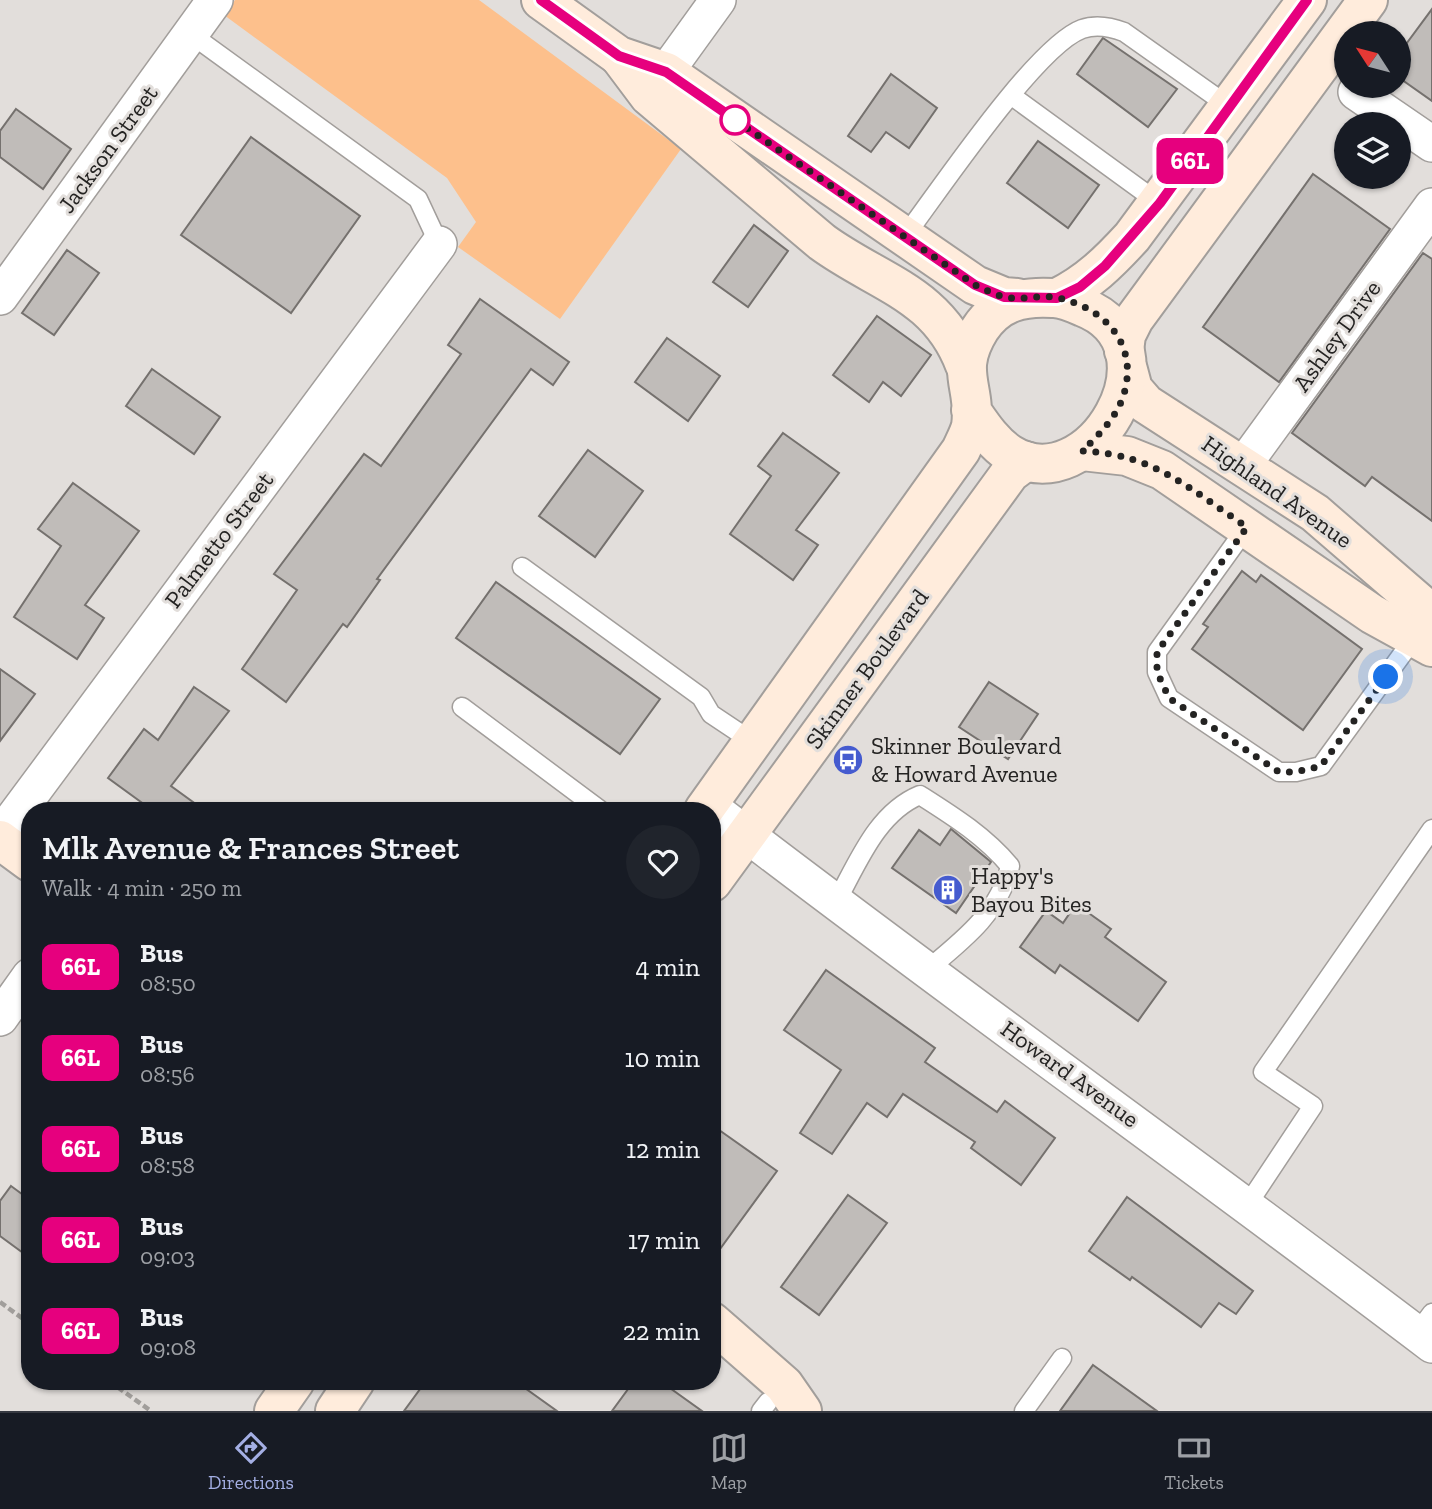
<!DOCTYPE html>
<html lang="en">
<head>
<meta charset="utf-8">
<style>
	body { margin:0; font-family:"Zilla Slab",serif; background:#20242c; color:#f1f3f6; height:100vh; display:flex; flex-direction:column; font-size:26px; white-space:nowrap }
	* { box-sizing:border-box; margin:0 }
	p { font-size:23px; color:#9ea1a6 }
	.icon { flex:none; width:38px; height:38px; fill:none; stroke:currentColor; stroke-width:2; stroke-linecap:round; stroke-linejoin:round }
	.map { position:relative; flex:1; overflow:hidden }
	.side { position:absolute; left:21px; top:802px; width:700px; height:588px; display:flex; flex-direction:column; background:#171b24; border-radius:28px; box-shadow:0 2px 5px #0004 }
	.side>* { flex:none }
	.badge { padding:0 14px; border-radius:10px; font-size:24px; line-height:46px }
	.needle { width:46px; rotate:306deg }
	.buttons { position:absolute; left:1334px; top:21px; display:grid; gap:14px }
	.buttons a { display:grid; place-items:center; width:77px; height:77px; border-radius:50%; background:#171b24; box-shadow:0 2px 5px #0004; font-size:35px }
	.you { position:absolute; width:35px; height:35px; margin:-18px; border:5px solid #fff; border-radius:50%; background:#1a73e8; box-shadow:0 0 0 10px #1a73e833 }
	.map>.badge { position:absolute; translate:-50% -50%; box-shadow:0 0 0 4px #fff }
	.round { display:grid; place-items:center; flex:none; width:74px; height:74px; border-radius:37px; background:#20242c }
	.overview { display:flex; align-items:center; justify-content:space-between; height:119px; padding:0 21px }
	h1 { font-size:33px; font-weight:600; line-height:52px }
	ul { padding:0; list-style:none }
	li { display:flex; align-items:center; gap:21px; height:91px; padding:0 21px }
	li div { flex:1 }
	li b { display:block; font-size:26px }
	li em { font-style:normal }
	li .badge { min-width:77px; font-weight:700; text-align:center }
	.tabs { display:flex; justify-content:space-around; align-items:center; height:98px; border-top:2px solid #363941; background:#171b24; font-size:19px; color:#9ea1a6 }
	.tabs a { display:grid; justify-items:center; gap:4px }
	.tabs .active { color:#a4afe4 }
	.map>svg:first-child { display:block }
	.green { fill:#fdc08c }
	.building { fill:#c0bcb9; stroke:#75716e; stroke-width:2 }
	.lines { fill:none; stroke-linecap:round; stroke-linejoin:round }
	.lane-casing { stroke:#a29e9b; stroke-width:21 }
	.street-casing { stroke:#a29e9b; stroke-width:38 }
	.secondary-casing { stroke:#a29e9b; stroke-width:42 }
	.path { stroke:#a19e9b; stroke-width:4.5; stroke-dasharray:7 3.5; stroke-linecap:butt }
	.lane { stroke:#fff; stroke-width:18 }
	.street { stroke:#fff; stroke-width:35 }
	.secondary { stroke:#ffecdc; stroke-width:38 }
	.line-casing { stroke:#fff; stroke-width:16 }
	.line { stroke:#e6007e; stroke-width:10 }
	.walk { stroke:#242322; stroke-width:7; stroke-dasharray:0 12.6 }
	.stop-dot { fill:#fff; stroke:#e6007e; stroke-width:3.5 }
	.labels { text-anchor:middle; stroke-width:6; stroke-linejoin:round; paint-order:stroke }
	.street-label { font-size:24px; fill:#242322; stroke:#e2dedb }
	.poi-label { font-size:24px; fill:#242322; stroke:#e2dedb; text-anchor:start }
</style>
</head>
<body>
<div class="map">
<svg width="1432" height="1411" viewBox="0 0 1432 1411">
	<rect width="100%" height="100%" fill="#e2dedb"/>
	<polygon class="green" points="235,0 479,0 681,149 560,319 458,247 476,222 447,178 224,15"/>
	<g class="building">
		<polygon points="1432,9 1432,101 1398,77 1398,55"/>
		<polygon points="1103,38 1177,89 1148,127 1077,74"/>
		<polygon points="891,74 937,108 909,148 886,132 871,152 848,136"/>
		<polygon points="16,109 71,149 43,189 0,157 0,131"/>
		<polygon points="251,137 360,216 291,313 181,235"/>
		<polygon points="1038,141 1099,185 1068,228 1007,183"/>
		<polygon points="1313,174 1390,229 1279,382 1203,327"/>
		<polygon points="754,225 788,251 748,307 713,282"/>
		<polygon points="67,250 99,273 54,335 22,313"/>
		<polygon points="1423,253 1432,259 1432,521 1372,477 1365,486 1292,433"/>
		<polygon points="480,299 569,362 553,385 531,369 377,579 380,580 347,627 343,624 286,702 242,669 297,590 274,574 364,454 381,466 461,354 448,345"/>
		<polygon points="877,316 931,355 901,396 883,382 869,402 833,375"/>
		<polygon points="667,338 720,376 688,421 635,382"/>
		<polygon points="152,369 220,417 194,454 126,406"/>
		<polygon points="783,433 839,473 796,530 818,545 793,580 730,534 771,476 758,466"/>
		<polygon points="588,450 643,491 595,557 539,516"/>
		<polygon points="73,483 139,531 85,605 104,618 77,659 14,617 61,546 38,529"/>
		<polygon points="1242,571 1256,582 1261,575 1362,649 1303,730 1192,649 1208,627 1203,624"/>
		<polygon points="496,582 660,699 620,754 456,638"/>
		<polygon points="0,669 35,694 0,741"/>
		<polygon points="989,682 1038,714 1008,759 959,727"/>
		<polygon points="194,687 229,711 171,786 204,810 152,810 108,778 144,729 158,740"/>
		<polygon points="951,829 991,862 956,913 892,868 919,830 940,845"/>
		<polygon points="1076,904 1111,929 1105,937 1166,982 1138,1021 1060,965 1055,973 1020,947 1046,911 1063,923"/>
		<polygon points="826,970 935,1048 925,1062 997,1112 1005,1101 1055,1138 1021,1185 971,1148 975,1142 903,1094 887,1117 867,1103 832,1154 800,1133 841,1070 784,1030"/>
		<polygon points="712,1125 777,1171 712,1260"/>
		<polygon points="11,1186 30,1200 30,1258 0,1236 0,1201"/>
		<polygon points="848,1195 887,1223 819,1315 781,1287"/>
		<polygon points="1127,1197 1253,1291 1236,1314 1219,1303 1201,1327 1132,1277 1130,1280 1089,1251"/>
		<polygon points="1093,1365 1157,1411 1060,1411"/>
		<polygon points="426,1381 515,1381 557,1411 404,1411"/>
		<polygon points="634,1381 660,1381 702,1411 612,1411"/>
	</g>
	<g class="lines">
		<g class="lane-casing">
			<g id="lane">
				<polyline points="192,35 418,199 439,244"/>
				<polyline points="1012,96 1159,203"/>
				<path d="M905 236C939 191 1036 46 1082 29 1096 24 1111 27 1124 32L1230 107"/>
				<polyline points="1247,527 1157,652 1157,672 1169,698 1279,772 1296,772 1321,766 1414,638"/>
				<polyline points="522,567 701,697 711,714 753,742"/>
				<polyline points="462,707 600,810"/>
				<path d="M835 904C857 865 876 813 920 795 953 816 985 836 1010 866 1000 912 962 941 927 970"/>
				<polyline points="1248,1204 1313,1106 1263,1072 1432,829"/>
				<polyline points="1417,1333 1432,1313"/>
				<polyline points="761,1411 768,1402"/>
				<polyline points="1024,1411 1062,1358"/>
			</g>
		</g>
		<g class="street-casing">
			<g id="street">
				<polyline points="666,72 718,0"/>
				<polyline points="1356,92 1432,144"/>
				<polyline points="0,297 215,0"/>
				<polyline points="1242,467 1432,206"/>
				<path d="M708 805C946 989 1193 1163 1432 1345"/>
				<polyline points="0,836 439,244"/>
				<polyline points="0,1018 30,976"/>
			</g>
		</g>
		<g class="secondary-casing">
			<g id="secondary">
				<polyline points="541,0 619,56 666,72 975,285 1004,297 1017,298"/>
				<path d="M619 56 649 96 822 242C878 283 938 293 965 365"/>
				<path d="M1057 298C1088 283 1109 262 1132 237L1307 0"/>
				<polyline points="1124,351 1126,335 1134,319 1368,0"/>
				<polyline points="1128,370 1133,389 1146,404 1315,513 1432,614"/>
				<polyline points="1082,451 1127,456 1162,470 1372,614 1432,647"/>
				<path d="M704 810 961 450C964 443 969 434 971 426 977 386 953 373 980 329 998 302 1022 296 1053 298 1063 298 1074 303 1083 307 1184 346 1089 504 1010 454 993 443 982 426 971 410"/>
				<polyline points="0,840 30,862"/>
				<polyline points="712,882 1010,473 1026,461"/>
				<polyline points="712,1322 784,1385 802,1411"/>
				<polyline points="274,1411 295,1381"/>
				<polyline points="335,1411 355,1381"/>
			</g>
		</g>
		<g class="path">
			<polyline points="0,1302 30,1324"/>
			<polyline points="109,1381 151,1411"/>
		</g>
		<use href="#lane" class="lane"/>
		<use href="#street" class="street"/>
		<use href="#secondary" class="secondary"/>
	</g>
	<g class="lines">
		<g class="line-casing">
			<polyline id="line" points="541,0 619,56 666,72 975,285 1004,297 1057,298 1080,287 1105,266 1160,203 1307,0"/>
		</g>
		<use href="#line" class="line"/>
		<path class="walk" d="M735 120 731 117 975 285C985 289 995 295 1005 297 1023 301 1041 294 1059 298 1103 308 1137 342 1125 390 1119 415 1100 434 1082 451 1155 454 1189 489 1247 527L1157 652V672L1169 698 1279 772H1296L1321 766 1386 677"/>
	</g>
	<defs>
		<g id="bus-disc" transform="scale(1.575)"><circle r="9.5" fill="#455bcf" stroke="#e2dedb"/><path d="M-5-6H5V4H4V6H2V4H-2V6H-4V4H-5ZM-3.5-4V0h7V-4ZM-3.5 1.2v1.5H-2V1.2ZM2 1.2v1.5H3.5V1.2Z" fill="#fff"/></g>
		<g id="building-disc" transform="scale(1.575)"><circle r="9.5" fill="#455bcf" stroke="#e2dedb"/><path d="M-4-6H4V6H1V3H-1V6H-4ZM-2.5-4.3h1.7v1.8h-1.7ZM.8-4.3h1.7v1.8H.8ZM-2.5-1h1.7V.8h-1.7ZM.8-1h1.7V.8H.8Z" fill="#fff"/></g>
	</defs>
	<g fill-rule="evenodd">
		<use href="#bus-disc" x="848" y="760"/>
		<use href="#building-disc" x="948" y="890"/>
	</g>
	<circle class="stop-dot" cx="735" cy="120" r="14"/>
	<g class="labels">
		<g class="street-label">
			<text transform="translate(108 149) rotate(-54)" y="8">Jackson Street</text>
			<text transform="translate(1337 336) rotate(-54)" y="8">Ashley Drive</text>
			<text transform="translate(1277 492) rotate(35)" y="8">Highland Avenue</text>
			<text transform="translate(219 540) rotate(-53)" y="8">Palmetto Street</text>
			<text transform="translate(867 669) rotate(-54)" y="8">Skinner Boulevard</text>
			<text transform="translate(1070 1074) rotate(36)" y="8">Howard Avenue</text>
		</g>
		<g class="poi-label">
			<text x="871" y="754">Skinner Boulevard<tspan x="871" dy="28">&amp; Howard Avenue</tspan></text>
			<text x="971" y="884">Happy's<tspan x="971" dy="28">Bayou Bites</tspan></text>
		</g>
	</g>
</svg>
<div class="buttons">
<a><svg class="needle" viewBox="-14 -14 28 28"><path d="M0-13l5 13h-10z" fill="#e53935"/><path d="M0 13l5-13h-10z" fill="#9ea1a6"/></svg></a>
<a><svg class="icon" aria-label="layers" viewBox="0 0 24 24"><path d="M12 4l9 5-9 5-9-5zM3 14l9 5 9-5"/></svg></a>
</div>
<div class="you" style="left:1386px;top:677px"></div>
<b class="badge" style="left:1190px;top:161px;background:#e6007e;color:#fff">66L</b>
<section class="side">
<div class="overview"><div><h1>Mlk Avenue &amp; Frances Street</h1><p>Walk · 4 min · 250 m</p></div><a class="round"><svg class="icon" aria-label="heart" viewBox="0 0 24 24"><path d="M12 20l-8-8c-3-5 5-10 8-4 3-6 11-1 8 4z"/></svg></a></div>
<ul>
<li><span class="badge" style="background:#e6007e;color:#fff">66L</span><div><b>Bus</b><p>08:50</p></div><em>4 min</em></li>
<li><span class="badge" style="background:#e6007e;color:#fff">66L</span><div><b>Bus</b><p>08:56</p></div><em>10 min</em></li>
<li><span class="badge" style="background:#e6007e;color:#fff">66L</span><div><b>Bus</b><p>08:58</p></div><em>12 min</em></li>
<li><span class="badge" style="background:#e6007e;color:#fff">66L</span><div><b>Bus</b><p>09:03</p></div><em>17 min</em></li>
<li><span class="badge" style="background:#e6007e;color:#fff">66L</span><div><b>Bus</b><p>09:08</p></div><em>22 min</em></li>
</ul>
</section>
</div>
<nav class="tabs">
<a class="active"><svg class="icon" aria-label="directions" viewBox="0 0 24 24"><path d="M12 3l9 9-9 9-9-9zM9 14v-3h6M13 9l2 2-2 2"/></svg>Directions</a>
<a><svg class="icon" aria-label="map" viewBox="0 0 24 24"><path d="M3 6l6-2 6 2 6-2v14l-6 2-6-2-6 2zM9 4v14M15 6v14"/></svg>Map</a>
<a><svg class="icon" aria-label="tickets" viewBox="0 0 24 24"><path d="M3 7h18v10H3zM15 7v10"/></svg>Tickets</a>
</nav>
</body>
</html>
